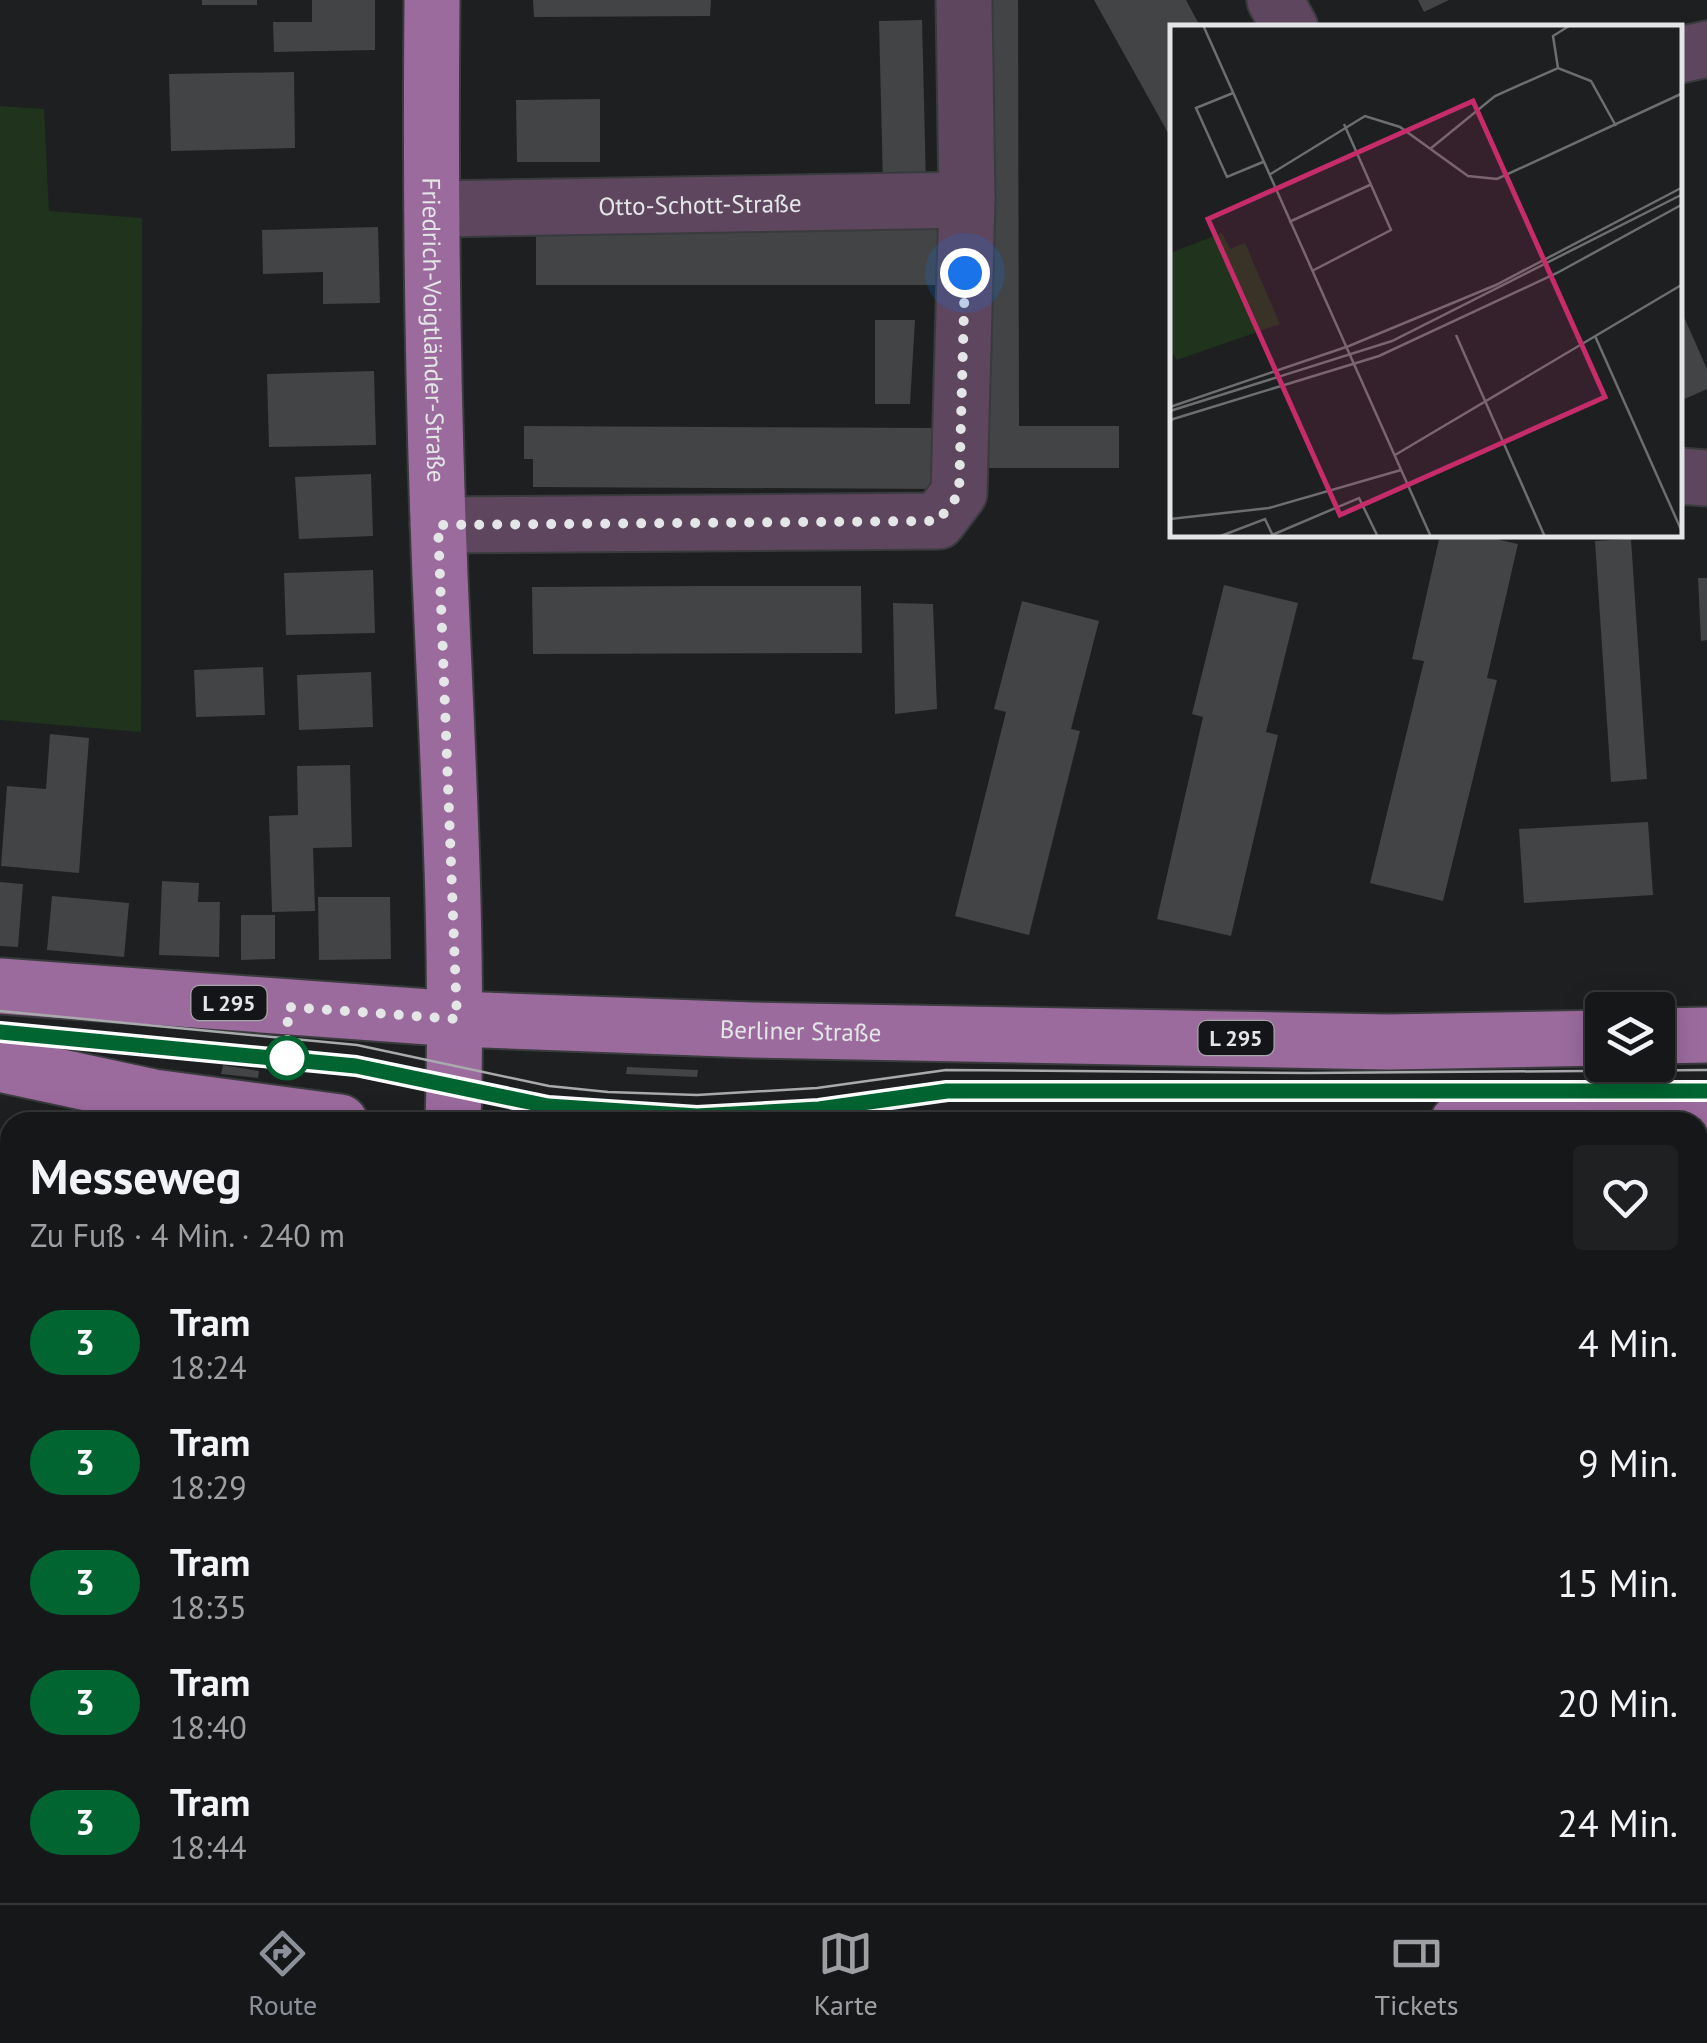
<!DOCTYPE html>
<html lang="de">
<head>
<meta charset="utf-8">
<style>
	body { margin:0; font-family:"PT Sans",sans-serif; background:#1f2022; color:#f1f3f6; height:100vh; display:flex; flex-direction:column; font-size:38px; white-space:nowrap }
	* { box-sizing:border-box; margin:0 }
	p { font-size:32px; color:#9e9fa2 }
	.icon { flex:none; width:55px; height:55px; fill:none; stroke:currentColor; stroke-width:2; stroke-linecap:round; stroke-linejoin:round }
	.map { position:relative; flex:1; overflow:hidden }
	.drawer { position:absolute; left:0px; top:1112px; width:1708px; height:792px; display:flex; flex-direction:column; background:#161719; border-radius:30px 30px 0 0; box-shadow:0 5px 25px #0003,0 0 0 2px #353638 }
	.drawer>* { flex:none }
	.badge { padding:0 20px; border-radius:32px; font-size:35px; line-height:65px }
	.fabs { position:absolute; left:1585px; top:992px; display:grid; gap:20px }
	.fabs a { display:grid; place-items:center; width:90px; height:90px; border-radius:10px; background:#161719; box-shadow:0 5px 25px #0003,0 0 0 2px #353638; font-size:50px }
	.you { position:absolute; width:50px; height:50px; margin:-25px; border:8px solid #fff; border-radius:50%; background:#1a73e8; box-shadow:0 0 0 15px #1a73e833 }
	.map>.badge { position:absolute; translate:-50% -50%; box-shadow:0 0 0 5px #fff }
	.round { display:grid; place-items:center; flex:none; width:105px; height:105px; border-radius:10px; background:#1f2022 }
	.headline { display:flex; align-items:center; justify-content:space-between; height:170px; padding:0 30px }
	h1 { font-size:48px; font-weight:800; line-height:75px }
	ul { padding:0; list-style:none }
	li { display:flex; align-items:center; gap:30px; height:120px; padding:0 30px }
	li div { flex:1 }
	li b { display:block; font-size:38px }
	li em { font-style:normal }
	li .badge { min-width:110px; font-weight:700; text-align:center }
	.menu { display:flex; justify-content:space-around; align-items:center; height:140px; border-top:2px solid #353638; background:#161719; font-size:28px; color:#9e9fa2 }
	.menu a { display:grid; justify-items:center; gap:5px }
	.menu .current { color:#8c9099 }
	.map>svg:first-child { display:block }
	.built { fill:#23282f }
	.green { fill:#20331c }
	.building { fill:#424446 }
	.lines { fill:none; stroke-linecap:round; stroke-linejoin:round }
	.minor-casing { stroke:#393b3d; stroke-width:59 }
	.major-casing { stroke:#393b3d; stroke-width:59 }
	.minor { stroke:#5d465e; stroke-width:55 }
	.major { stroke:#9c6b9e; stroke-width:55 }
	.tram { stroke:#a9aaac; stroke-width:2.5 }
	.line-casing { stroke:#fff; stroke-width:22 }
	.line { stroke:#006531; stroke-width:15 }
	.walk { stroke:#e4e5e7; stroke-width:10; stroke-dasharray:0 18 }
	.stop-dot { fill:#fff; stroke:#006531; stroke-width:5 }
	.labels { text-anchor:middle; stroke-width:8; stroke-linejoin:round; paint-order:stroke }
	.shield { fill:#141518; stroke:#a6a7a9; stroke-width:2.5 }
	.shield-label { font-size:22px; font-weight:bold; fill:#e4e5e7 }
	.street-label { font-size:25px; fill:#e4e5e7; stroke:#141518 }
	.inset-road { fill:none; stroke:#6d6e70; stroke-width:2.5 }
	.view { fill:#c52c69; fill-opacity:0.15; stroke:#c52c69; stroke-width:5 }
	.inset-edge { fill:none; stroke:#e4e5e7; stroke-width:5 }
</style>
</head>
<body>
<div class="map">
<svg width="1707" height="1903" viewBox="0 0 1707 1903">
	<rect width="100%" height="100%" fill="#1d1f21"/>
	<polygon class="built" points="0,1790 10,1792 10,1895 0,1903"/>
	<polygon class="green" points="0,106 44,109 49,211 142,218 141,732 0,720"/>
	<g class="building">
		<rect x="202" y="0" width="55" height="5"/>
		<polygon points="312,0 375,0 375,50 274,52 273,22 312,22"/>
		<polygon points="533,0 711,0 710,16 534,17"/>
		<polygon points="978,0 1018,0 1019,426 1119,426 1119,468 980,468"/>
		<polygon points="1094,0 1186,0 1201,28 1172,28 1172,140"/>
		<polygon points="1418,0 1449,0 1424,12"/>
		<polygon points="922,20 926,185 883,185 879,21"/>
		<polygon points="294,72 295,148 171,151 169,74"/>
		<polygon points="600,99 600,162 517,162 516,100"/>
		<rect x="536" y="224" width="414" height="61"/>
		<polygon points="378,227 380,303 323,304 323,272 263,274 262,230"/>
		<polygon points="1680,308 1707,369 1707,389 1680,401"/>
		<polygon points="875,320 915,320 910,404 875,404"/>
		<polygon points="374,371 376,445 269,447 267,374"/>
		<polygon points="524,426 941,428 941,489 533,487 533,459 524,459"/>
		<polygon points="371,474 373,536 299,539 295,477"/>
		<polygon points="1440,535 1478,535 1518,544 1487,678 1497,680 1443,901 1370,883 1424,661 1412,659"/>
		<polygon points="1631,539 1647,779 1611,782 1595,541"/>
		<polygon points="373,570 375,633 286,635 284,573"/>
		<polygon points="1698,578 1707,578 1707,640 1701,641"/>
		<polygon points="1224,585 1298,603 1266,732 1278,735 1231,936 1157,919 1203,717 1192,714"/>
		<polygon points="697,586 861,586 862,653 533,654 532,587"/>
		<polygon points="1022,601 1099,621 1071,729 1080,731 1029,935 955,916 1006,712 994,709"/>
		<polygon points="893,603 933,604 937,709 895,714"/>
		<polygon points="263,667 265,715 196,717 194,670"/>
		<polygon points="371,672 373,727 299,730 297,675"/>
		<polygon points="50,734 89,738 79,873 1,866 7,786 46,789"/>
		<polygon points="350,765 352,847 313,848 315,911 272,912 269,816 298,815 297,766"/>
		<polygon points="1648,822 1653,895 1524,903 1519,829"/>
		<polygon points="162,881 199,883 198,902 220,902 219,957 159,955"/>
		<polygon points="0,882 23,884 18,947 0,946"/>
		<polygon points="52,896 129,903 124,957 47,950"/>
		<polygon points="318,897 390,897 391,959 319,960"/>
		<polygon points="241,915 275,915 275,959 241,960"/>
		<polygon points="223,1065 259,1071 258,1078 221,1074"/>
		<polygon points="627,1067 698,1070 697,1077 626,1074"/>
		<polygon points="0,1154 10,1155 10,1253 0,1252"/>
		<polygon points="0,1367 10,1368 10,1409 0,1408"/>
		<polygon points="1698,1605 1707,1605 1707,1655 1698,1656"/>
		<polygon points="0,1625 10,1627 10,1696 0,1695"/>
		<rect x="1698" y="1750" width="9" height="122"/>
		<polygon points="0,1891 10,1891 10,1895 131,1895 131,1903 0,1903"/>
		<rect x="317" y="1895" width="66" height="8"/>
		<polygon points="514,1895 608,1897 608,1903 514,1903"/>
		<rect x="915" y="1895" width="98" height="8"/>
	</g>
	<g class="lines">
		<g class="minor-casing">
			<g id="minor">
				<polyline points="1275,0 1290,28"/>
				<polyline points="1680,55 1707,49"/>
				<path id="s1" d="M432 209 967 200"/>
				<polyline points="1680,476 1707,478"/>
				<polyline points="438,525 938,521 959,493 967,200 964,0"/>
				<polyline points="1698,1565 1707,1564"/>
				<polyline points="0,1761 10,1763"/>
				<polyline points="0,1850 10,1850"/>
				<polyline points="156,1903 156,1895"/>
				<polyline points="1053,1903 1053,1895"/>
			</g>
		</g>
		<g class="major-casing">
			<g id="major">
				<path id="s2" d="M432 0C430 215 433 430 443 645 450 804 458 963 453 1122"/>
				<path id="s3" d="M0 986 457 1019 752 1030 1388 1042 1602 1038"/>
				<polyline points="1658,1036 1707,1035"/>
				<polyline points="0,1064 153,1097 340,1122"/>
				<polyline points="1458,1122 1707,1119"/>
				<polyline points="439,1903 439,1895"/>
			</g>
		</g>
		<use href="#minor" class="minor"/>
		<use href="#major" class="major"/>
		<g class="tram">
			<polyline points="0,1011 357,1045 549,1086 608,1092 697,1095 817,1088 946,1070 1308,1073 1707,1070"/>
			<polyline points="0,1032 356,1065 548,1106 697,1116 819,1109 947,1091 1707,1091"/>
		</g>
	</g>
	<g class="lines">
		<g class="line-casing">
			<polyline id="line" points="0,1032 356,1066 548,1106 697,1116 819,1109 947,1091 1707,1091"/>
		</g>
		<use href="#line" class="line"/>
		<polyline class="walk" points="287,1058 288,1007 457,1019 438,525 938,521 959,494 965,273"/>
	</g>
	<circle class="stop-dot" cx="287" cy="1058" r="20"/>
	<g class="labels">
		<g class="shield">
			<rect x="191.5" y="986" width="75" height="34" rx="8"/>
			<rect x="1198.5" y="1021" width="75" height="34" rx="8"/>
		</g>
		<g class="shield-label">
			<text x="229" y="1011">L 295</text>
			<text x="1236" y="1046">L 295</text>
		</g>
		<g class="street-label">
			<text dy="9" stroke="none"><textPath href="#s1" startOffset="268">Otto-Schott-Straße</textPath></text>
			<text dy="9" stroke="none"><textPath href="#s2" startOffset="330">Friedrich-Voigtländer-Straße</textPath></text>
			<text dy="9" stroke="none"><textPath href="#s3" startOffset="802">Berliner Straße</textPath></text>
		</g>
	</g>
	<g transform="translate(1170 25)">
		<rect width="512" height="512" fill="#1d1f21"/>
		<path d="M52 208 60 224 75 218 110 299 7 335 0 325V228Z" fill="#20331c"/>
		<path class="inset-road" d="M33 0 261 512M388 43 383 11 399 1M63 68 26 83 57 152 93 137M260 124 325 71 388 43 421 56 446 101M99 150 195 91 230 102 298 151 327 154 513 68M119 197 202 159M142 246 221 205 174 99M286 310 375 512M425 311 513 509M0 382 179 321 326 260 513 162M0 386 222 316 513 169M0 395 209 331 387 248 513 179M225 430 513 259M0 494 99 483 231 445M102 510 189 473 208 512M48 512 95 494 103 511"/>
		<path class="view" d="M303 76 435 372 170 490 38 194Z"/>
		<rect width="512" height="512" class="inset-edge"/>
	</g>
</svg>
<div class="fabs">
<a><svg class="icon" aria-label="layers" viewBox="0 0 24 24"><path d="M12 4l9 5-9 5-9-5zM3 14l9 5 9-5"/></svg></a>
</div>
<div class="you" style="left:965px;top:273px"></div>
<section class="drawer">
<div class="headline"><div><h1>Messeweg</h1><p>Zu Fuß · 4 Min. · 240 m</p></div><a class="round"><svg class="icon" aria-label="heart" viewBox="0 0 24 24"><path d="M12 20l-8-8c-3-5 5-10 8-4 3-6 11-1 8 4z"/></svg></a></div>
<ul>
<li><span class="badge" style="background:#006531;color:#fff">3</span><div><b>Tram</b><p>18:24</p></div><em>4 Min.</em></li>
<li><span class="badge" style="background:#006531;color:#fff">3</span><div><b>Tram</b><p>18:29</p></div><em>9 Min.</em></li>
<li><span class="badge" style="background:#006531;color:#fff">3</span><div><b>Tram</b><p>18:35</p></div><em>15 Min.</em></li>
<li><span class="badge" style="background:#006531;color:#fff">3</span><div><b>Tram</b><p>18:40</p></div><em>20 Min.</em></li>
<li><span class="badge" style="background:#006531;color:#fff">3</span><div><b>Tram</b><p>18:44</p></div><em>24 Min.</em></li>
</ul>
</section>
</div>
<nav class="menu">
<a class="current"><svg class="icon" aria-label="directions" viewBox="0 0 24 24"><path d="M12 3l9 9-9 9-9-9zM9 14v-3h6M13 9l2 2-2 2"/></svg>Route</a>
<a><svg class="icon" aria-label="map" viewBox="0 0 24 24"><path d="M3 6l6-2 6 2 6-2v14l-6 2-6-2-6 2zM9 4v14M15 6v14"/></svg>Karte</a>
<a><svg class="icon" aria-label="tickets" viewBox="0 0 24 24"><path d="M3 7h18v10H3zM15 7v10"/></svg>Tickets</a>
</nav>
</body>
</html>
